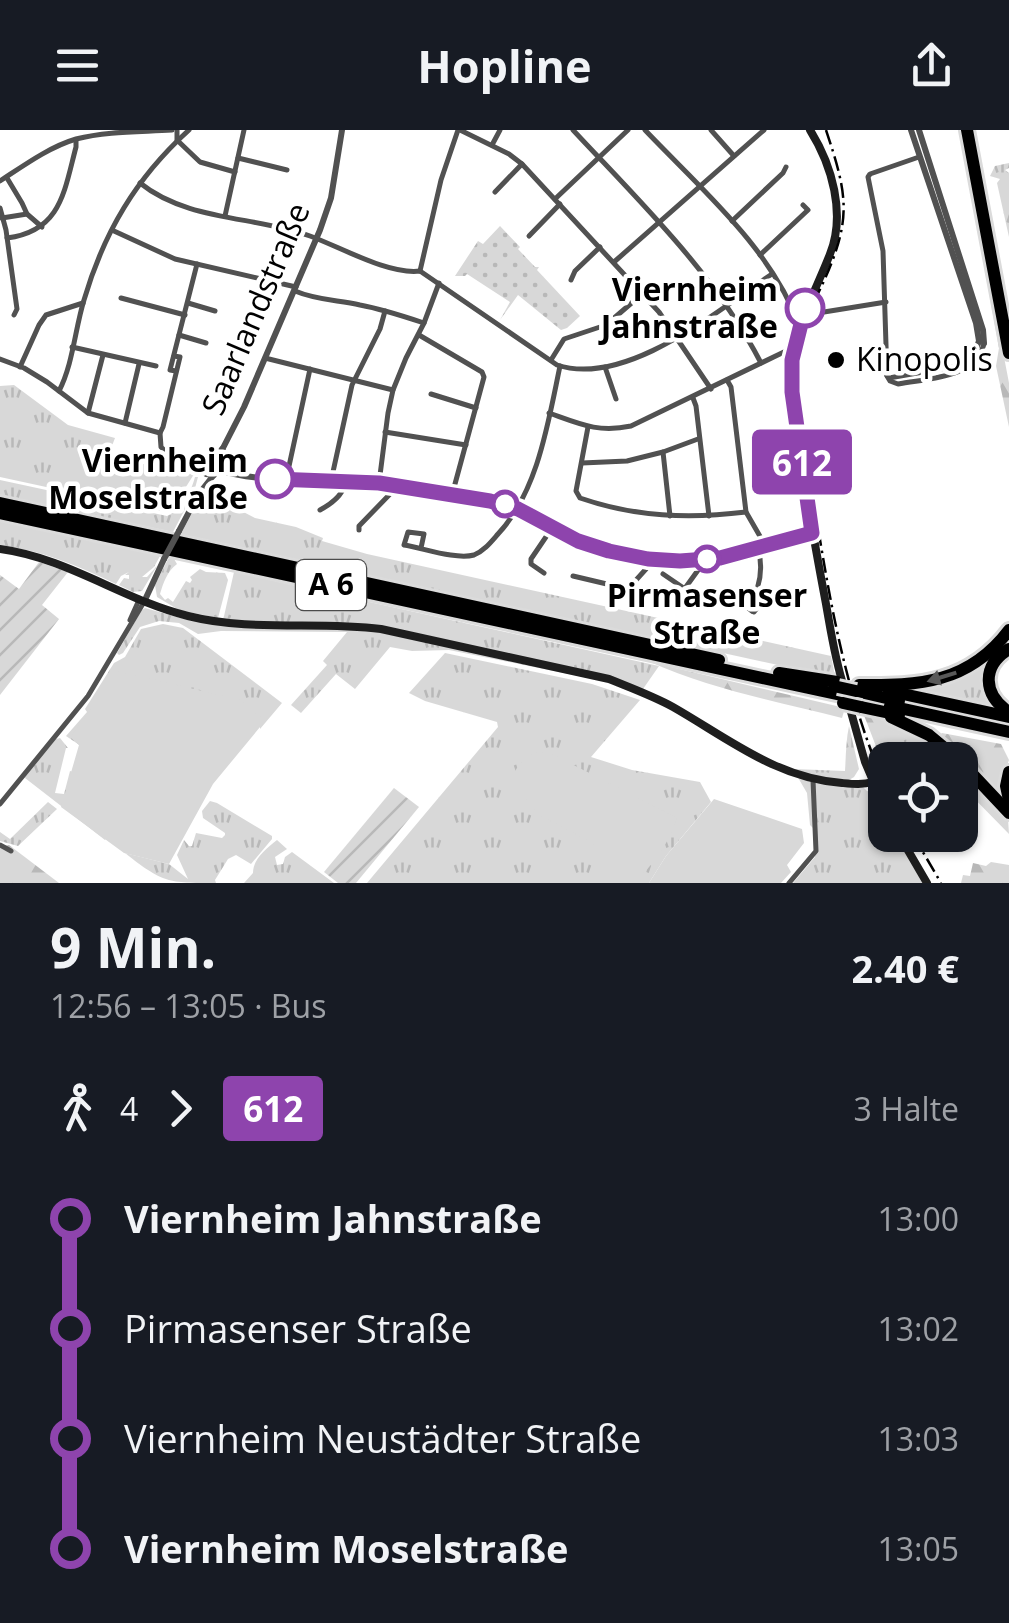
<!DOCTYPE html>
<html lang="de">
<head>
<meta charset="utf-8">
<style>
	body { margin:0; font-family:"Open Sans",sans-serif; background:#20242c; color:#f1f3f6; height:100vh; display:flex; flex-direction:column; font-size:38px; white-space:nowrap }
	* { box-sizing:border-box; margin:0 }
	p { font-size:32px; color:#9ea1a6 }
	.icon { flex:none; width:55px; height:55px; fill:none; stroke:currentColor; stroke-width:2; stroke-linecap:round; stroke-linejoin:round }
	.map { position:relative; height:753px; overflow:hidden }
	.drawer { display:flex; flex-direction:column; background:#171b24; flex:1 }
	.drawer>* { flex:none }
	.badge { padding:0 20px; border-radius:8px; font-size:35px; line-height:65px }
	.fabs { position:absolute; left:868px; top:612px; display:grid; gap:20px }
	.fabs a { display:grid; place-items:center; width:110px; height:110px; border-radius:20px; background:#171b24; box-shadow:0 2px 8px #0004; font-size:50px }
	.map>.badge { position:absolute; translate:-50% -50%; box-shadow:0 0 0 5px #fff }
	.legs { display:flex; align-items:center; gap:15px; height:110px; padding:0 50px; font-size:32px }
	.legs p { margin-inline-start:auto }
	.summary { display:flex; align-items:center; justify-content:space-between; height:170px; padding:0 50px }
	h1 { font-size:55px; font-weight:700; line-height:75px }
	ul { padding:0 50px; list-style:none }
	li { display:flex; align-items:center; gap:35px; height:110px; font-size:38px }
	li i { display:grid; place-items:center; width:15px; height:100%; margin:0 12px; background:currentColor }
	li i::after { content:''; width:25px; height:25px; margin:-12px; border:8px solid; border-radius:50%; background:#171b24 }
	li p { margin-inline-start:auto }
	li:first-child i { background:linear-gradient(#0000 50%,currentColor 0) }
	li:last-child i { background:linear-gradient(currentColor 50%,#0000 0) }
	header { display:flex; justify-content:space-between; align-items:center; height:130px; padding:0 50px; background:#171b24; font-size:45px; font-weight:700 }
	.map>svg:first-child { display:block }
	.grass { fill:url(#grass-tufts) }
	.forest { fill:url(#forest-firs) }
	.park { fill:url(#park-dots) }
	.garden { fill:url(#garden-furrows) }
	.pitch { fill:#d8d8d8 }
	.lines { fill:none; stroke-linecap:round; stroke-linejoin:round }
	.motorway-casing { stroke:#dbdbdb; stroke-width:18 }
	.minor { stroke:#515151; stroke-width:5 }
	.tertiary { stroke:#515151; stroke-width:6 }
	.secondary { stroke:#1e1e1e; stroke-width:8 }
	.motorway { stroke:#000; stroke-width:12 }
	.rail { stroke:#000; stroke-width:2.5; stroke-dasharray:15 5 2.5 5; stroke-linecap:butt }
	.motorway-bridge-casing { stroke:#dbdbdb; stroke-width:18; stroke-linecap:butt }
	.tertiary-bridge { stroke:#515151; stroke-width:6 }
	.motorway-bridge { stroke:#000; stroke-width:12 }
	.oneway { fill:#595959 }
	.line-1-casing { stroke:#fff; stroke-width:22 }
	.line-1 { stroke:#8e44ad; stroke-width:15 }
	.stop-1-dot { fill:#fff; stroke:#8e44ad; stroke-width:5 }
	.poi-dot { fill:#000; stroke:#fff; stroke-width:4 }
	.labels { text-anchor:middle; stroke-width:9; stroke-linejoin:round; paint-order:stroke }
	.shield { fill:#fff; stroke:#4c4c4c; stroke-width:2.5 }
	.shield-label { font-size:30px; font-weight:bold; fill:#000 }
	.stop-label { font-size:32px; font-weight:bold; fill:#000; stroke:#fff; text-anchor:end }
	.street-label { font-size:32px; fill:#000; stroke:#fff }
	.poi-label { font-size:32px; fill:#000; stroke:#fff; text-anchor:start }
</style>
</head>
<body>
<header><svg class="icon" aria-label="menu" viewBox="0 0 24 24"><path d="M4 6h16M4 12h16M4 18h16"/></svg>Hopline<svg class="icon" aria-label="share" viewBox="0 0 24 24"><path d="M12 15V3M7 8l5-5 5 5M5 13v7h14v-7"/></svg></header>
<div class="map">
<svg width="1009" height="753" viewBox="0 0 1009 753">
	<defs>
		<pattern id="grass-tufts" width="24" height="20" patternUnits="userSpaceOnUse" patternTransform="scale(2.5)"><rect width="24" height="20" fill="#d8d8d8"/><path d="M3 7l-1-3M5 7V3M7 7l1-3M15 17l-1-3M17 17v-4M19 17l1-3" fill="none" stroke="#b8b8b8"/></pattern>
		<pattern id="forest-firs" width="22" height="20" patternUnits="userSpaceOnUse" patternTransform="scale(2.5)"><rect width="22" height="20" fill="#d8d8d8"/><path d="M5 1l3.5 6h-7zM16 11l3.5 6h-7z" fill="#b8b8b8"/></pattern>
		<pattern id="park-dots" width="8" height="8" patternUnits="userSpaceOnUse" patternTransform="scale(2.5)"><rect width="8" height="8" fill="#d8d8d8"/><path d="M2 2h.1M6 6h.1" fill="none" stroke="#b8b8b8" stroke-width="1.8" stroke-linecap="round"/></pattern>
		<pattern id="garden-furrows" width="10" height="10" patternUnits="userSpaceOnUse" patternTransform="scale(2.5)"><rect width="10" height="10" fill="#d8d8d8"/><path d="M-1 1l2-2M0 10L10 0M9 11l2-2" fill="none" stroke="#b8b8b8"/></pattern>
	</defs>
	<rect width="100%" height="100%" fill="#fff"/>
	<g class="grass">
		<polygon points="1009,33 1009,38 1005,40 1009,43 1009,107 997,53 1000,49 990,46 995,36"/>
		<polygon points="14,255 68,295 115,308 108,326 152,336 156,327 196,341 172,379 157,381 0,347 0,256"/>
		<path d="M195 347H198L194 362 173 402 0 365V350L167 386C184 378 190 364 195 347Z"/>
		<polygon points="211,365 255,388 296,397 323,408 322,411 367,424 831,526 835,546 810,542 181,404 201,366"/>
		<path d="M0 391 160 426 154 437 142 447H147L157 436 142 461 133 462 119 455 124 448 129 449V445H125L129 442 121 446 116 454C80 437 40 419 0 416Z"/>
		<path d="M168 429H174L177 434C167 441 163 454 160 464L165 470 168 468 173 472 186 451 190 453 192 450 190 447 200 439 206 442 225 443 228 450 218 488 179 480 157 467 155 455Z"/>
		<polygon points="234,442 659,536 643,559 449,520 412,521 390,517 355,559 336,544 301,583 291,575 327,535 323,531 347,502 221,501 198,504 179,493 159,491 140,497 123,523 119,525 117,523 141,481 145,478 188,490 222,495"/>
		<polygon points="163,494 183,498 282,573 260,599 260,588 81,616 66,606 87,582 85,579 114,533 125,527 141,499"/>
		<polygon points="1009,504 1009,515 992,528 994,579 892,558 932,553"/>
		<polygon points="445,523 592,554 640,570 591,627 632,640 700,652 711,672 666,726 649,753 367,753 498,597 497,592 425,571 409,563"/>
		<polygon points="876,592 908,609 905,616 915,628 900,623 892,630 885,630 884,637 867,593"/>
		<path d="M849 596 859 639 854 647 849 650V656L863 657 867 661 871 662 885 688V705H895L923 753H793L815 727V700L810 695 807 663 793 639 845 641C846 625 846 610 849 596Z"/>
		<polygon points="60,608 68,618 66,618 55,663 64,664 70,641 74,642 109,705 105,710 25,648 26,644 56,609"/>
		<path d="M210 671 217 673 272 706V709L251 734 236 725 228 729 215 750 216 753C168 753 163 753 125 723L169 734 188 749 177 725 184 710 189 716H192L196 703 222 708 225 705V703L203 688 202 681Z"/>
		<polygon points="48,672 57,679 18,716 0,711 0,702 10,709"/>
		<path d="M277 710 287 719 275 727 277 735 283 734 285 727 292 722 334 753H244L253 743C253 729 266 719 277 710Z"/>
	</g>
	<g class="forest">
		<polygon points="989,149 1009,253 1009,297 996,236 999,218 987,151"/>
		<path d="M650 532 845 578 842 588C778 572 711 559 650 532Z"/>
		<polygon points="863,583 892,591 935,609 942,603 1001,614 1009,630 1005,641 1009,704 960,654 960,630 915,628 905,616 907,609 876,593 867,593"/>
		<polygon points="9,715 59,753 0,753 0,717"/>
		<polygon points="991,732 1009,735 1009,753 961,753 963,745 970,746 973,733 986,736"/>
	</g>
	<polygon class="park" points="500,96 520,117 518,119 535,137 539,137 537,140 580,186 567,198 561,200 518,165 500,190 510,172 467,144 465,146 455,146 478,111 483,114"/>
	<g class="garden">
		<polygon points="39,432 68,442 42,475 59,489 0,565 0,445 19,459"/>
		<polygon points="394,658 419,677 356,753 338,753 324,742"/>
	</g>
	<g class="pitch">
		<polygon points="117,541 241,570 265,591 213,654 169,734 124,723 61,677 79,615 70,607 93,577"/>
		<path d="M539 621 556 626 677 688C669 714 654 732 636 752L589 711 539 685 522 664 513 646C518 633 525 627 539 621Z"/>
		<polygon points="714,669 802,699 804,713 787,735 791,742 781,753 649,753 666,726"/>
	</g>
	<g class="lines">
		<g class="motorway-casing">
			<g id="motorway">
				<polyline points="967,0 1009,223"/>
				<polyline points="0,373 719,530"/>
				<polyline points="0,383 841,565"/>
				<path d="M1009 519C981 536 983 565 1009 582"/>
				<polyline points="779,543 837,552"/>
				<path d="M859 555C919 556 969 553 1009 500"/>
				<polyline points="856,561 899,571"/>
				<polyline points="889,561 1009,587"/>
				<polyline points="890,576 1009,602"/>
				<polyline points="861,577 899,585"/>
				<polyline points="891,587 929,605 959,630"/>
				<polyline points="960,631 1009,683"/>
				<polyline points="1009,642 1006,656 1009,670"/>
			</g>
		</g>
		<g class="minor">
			<polyline points="177,0 177,10"/>
			<polyline points="460,0 509,24 522,34 659,182 711,259"/>
			<path d="M573 0C641 73 715 144 761 233"/>
			<path d="M645 0C701 59 771 118 799 195"/>
			<polyline points="711,0 734,26"/>
			<polyline points="178,11 200,32 235,42"/>
			<polyline points="492,15 500,0"/>
			<polyline points="238,28 287,40"/>
			<polyline points="7,48 22,73 27,84 42,97"/>
			<path d="M0 51C23 36 49 17 76 9 107 1 140 2 172 0"/>
			<path d="M140 53C187 91 255 86 310 106 340 117 389 145 420 141L557 235C626 258 718 180 772 144"/>
			<polyline points="495,62 522,34"/>
			<polyline points="555,69 628,0"/>
			<polyline points="0,78 6,100 17,179 14,185"/>
			<polyline points="225,86 244,0"/>
			<polyline points="2,88 27,84"/>
			<polyline points="732,91 783,43 786,37"/>
			<polyline points="114,101 175,129 296,157"/>
			<polyline points="529,106 560,74"/>
			<path d="M7 108C61 101 64 62 76 17V10"/>
			<polyline points="760,125 808,80 803,75"/>
			<polyline points="614,132 764,0"/>
			<polyline points="420,141 441,50 458,0"/>
			<polyline points="571,150 575,141 600,117"/>
			<path d="M295 161C316 170 337 170 360 175 382 179 403 186 424 193"/>
			<polyline points="121,168 185,185"/>
			<polyline points="188,173 215,181"/>
			<polyline points="824,182 886,172"/>
			<polyline points="179,205 206,213"/>
			<polyline points="419,205 482,242 484,247 452,365"/>
			<polyline points="72,217 156,236"/>
			<polyline points="174,226 180,227 163,297 160,303 161,317 165,321 205,335"/>
			<polyline points="265,228 393,260"/>
			<polyline points="0,229 24,238 47,252 88,283 160,303"/>
			<polyline points="551,230 564,209 606,195 642,164"/>
			<polyline points="20,237 39,195 46,185 83,173"/>
			<polyline points="605,237 616,269"/>
			<polyline points="176,241 170,240 197,134"/>
			<polyline points="887,246 883,121 868,47 870,44 919,27"/>
			<path d="M887 246 890 251 898 254C929 248 974 249 984 214"/>
			<polyline points="889,248 957,236 964,233 975,222"/>
			<polyline points="727,250 731,257 746,382 765,415"/>
			<path d="M59 261C73 234 75 199 84 170 104 102 136 48 189 0"/>
			<polyline points="431,264 476,278"/>
			<polyline points="693,268 696,276 709,386"/>
			<polyline points="88,283 103,225"/>
			<path d="M549 283C580 294 598 303 631 296L786 221 794 220"/>
			<polyline points="125,293 139,234"/>
			<path d="M588 297 576 361 580 368C635 387 689 389 746 382"/>
			<polyline points="385,302 466,315"/>
			<polyline points="663,322 670,386"/>
			<polyline points="582,333 627,331 663,322 698,309"/>
			<polyline points="286,350 310,239"/>
			<polyline points="331,351 352,255 380,199 385,181"/>
			<polyline points="379,353 388,283 393,260 406,228 424,193 439,153"/>
			<path d="M320 380C331 374 344 364 345 352"/>
			<polyline points="359,400 359,396 391,363 394,355"/>
			<path d="M421 418 424 404 408 402 404 415C423 418 456 430 474 425 484 421 491 412 498 404 538 361 548 293 560 236"/>
			<polyline points="544,443 531,434 531,429 552,398"/>
			<polyline points="663,444 685,459"/>
			<polyline points="573,446 628,459 646,439 648,429"/>
			<polyline points="653,459 674,473"/>
			<polyline points="683,461 701,436 702,430"/>
			<path d="M752 481 748 478C760 459 764 440 758 418"/>
			<polyline points="752,481 754,482 761,473 754,469"/>
			<polyline points="130,490 139,470"/>
			<polyline points="0,674 88,566 144,472"/>
			<polyline points="0,715 11,721"/>
			<polyline points="789,753 816,721 813,650"/>
		</g>
		<g class="tertiary">
			<polyline points="911,0 976,193 979,211 975,222"/>
			<polyline points="919,0 983,200 984,213"/>
			<path d="M218 340C277 357 340 346 400 356 436 362 480 364 513 377 534 385 553 399 574 409 603 423 638 430 670 431 720 433 765 414 812 403"/>
			<polyline points="218,340 223,318 244,277 320,100 331,68 342,0"/>
			<polyline points="214,345 206,344 204,337 222,319"/>
			<polyline points="179,401 198,365 213,346"/>
			<polyline points="144,472 164,429"/>
		</g>
		<g class="secondary">
			<path d="M810 0C832 35 846 84 830 124 815 163 794 197 792 240 790 280 800 321 806 361 812 399 819 437 826 474 831 502 835 530 844 557"/>
			<path d="M0 419C68 428 123 470 188 486 252 502 317 491 381 499L609 549C631 558 653 566 673 577 729 609 776 648 842 653 853 654 862 655 873 652"/>
			<polyline points="849,575 865,632 885,679"/>
			<polyline points="899,705 927,753"/>
		</g>
		<use href="#motorway" class="motorway"/>
		<g class="rail">
			<path d="M826 0C848 66 852 89 823 153 812 176 801 199 799 225 794 267 805 312 811 353 827 455 843 560 885 655"/>
			<polyline points="913,705 941,753"/>
		</g>
		<g class="motorway-bridge-casing">
			<g id="motorway-bridge">
				<polyline points="838,557 856,561"/>
				<polyline points="843,573 861,577"/>
			</g>
		</g>
		<polyline class="tertiary-bridge" points="164,429 179,401"/>
		<use href="#motorway-bridge" class="motorway-bridge"/>
	</g>
	<defs><path id="oneway-solid" d="M-6-.8H1V-3.2L6.5 0L1 3.2V.8H-6Z" transform="scale(2.5)"/></defs>
	<use class="oneway" href="#oneway-solid" transform="translate(942 547) rotate(163)"/>
	<g class="lines">
		<g class="line-1-casing">
			<polyline id="line-1" points="275,349 379,353 490,371 518,379 578,411 609,421 648,429 680,431 720,428 812,403 792,262 792,230 805,178"/>
		</g>
		<use href="#line-1" class="line-1"/>
	</g>
	<g class="stop-1-dot">
		<circle cx="805" cy="178" r="18"/>
		<circle cx="275" cy="349" r="18"/>
		<circle cx="505" cy="374" r="12"/>
		<circle cx="707" cy="429" r="12"/>
	</g>
	<circle class="poi-dot" cx="836" cy="230" r="10"/>
	<g class="labels">
		<rect class="shield" x="296" y="430" width="70" height="50" rx="8"/>
		<g class="shield-label">
			<text x="331" y="465">A 6</text>
		</g>
		<g class="stop-label">
			<text x="778" y="171">Viernheim<tspan x="778" dy="37">Jahnstraße</tspan></text>
			<text x="248" y="342">Viernheim<tspan x="248" dy="37">Moselstraße</tspan></text>
			<text x="707" y="477" text-anchor="middle">Pirmasenser<tspan x="707" dy="37">Straße</tspan></text>
		</g>
		<g class="street-label">
			<text transform="translate(256 179) rotate(-67)" y="11">Saarlandstraße</text>
		</g>
		<g class="poi-label">
			<text x="856" y="241">Kinopolis</text>
		</g>
	</g>
</svg>
<div class="fabs">
<a><svg class="icon" aria-label="locate" viewBox="0 0 24 24"><circle cx="12" cy="12" r="6"/><path d="M12 2v4M12 18v4M2 12h4M18 12h4"/></svg></a>
</div>
<b class="badge" style="left:802px;top:332px;background:#8e44ad;color:#fff">612</b>
</div>
<section class="drawer">
<div class="summary"><div><h1>9 Min.</h1><p>12:56 – 13:05 · Bus</p></div><b>2.40 €</b></div>
<div class="legs"><svg class="icon" aria-label="walk" viewBox="0 0 24 24"><circle cx="13" cy="4" r="2"/><path d="M13 8l-2 6 4 7M11 14l-3 7M7 12l3-4h3l4 4"/></svg>4<svg class="icon" aria-label="forward" viewBox="0 0 24 24"><path d="M9 5l7 7-7 7"/></svg><b class="badge" style="background:#8e44ad;color:#fff">612</b><p>3 Halte</p></div>
<ul>
<li><i style="color:#8e44ad"></i><b>Viernheim Jahnstraße</b><p>13:00</p></li>
<li><i style="color:#8e44ad"></i><span>Pirmasenser Straße</span><p>13:02</p></li>
<li><i style="color:#8e44ad"></i><span>Viernheim Neustädter Straße</span><p>13:03</p></li>
<li><i style="color:#8e44ad"></i><b>Viernheim Moselstraße</b><p>13:05</p></li>
</ul>
</section>
</body>
</html>
